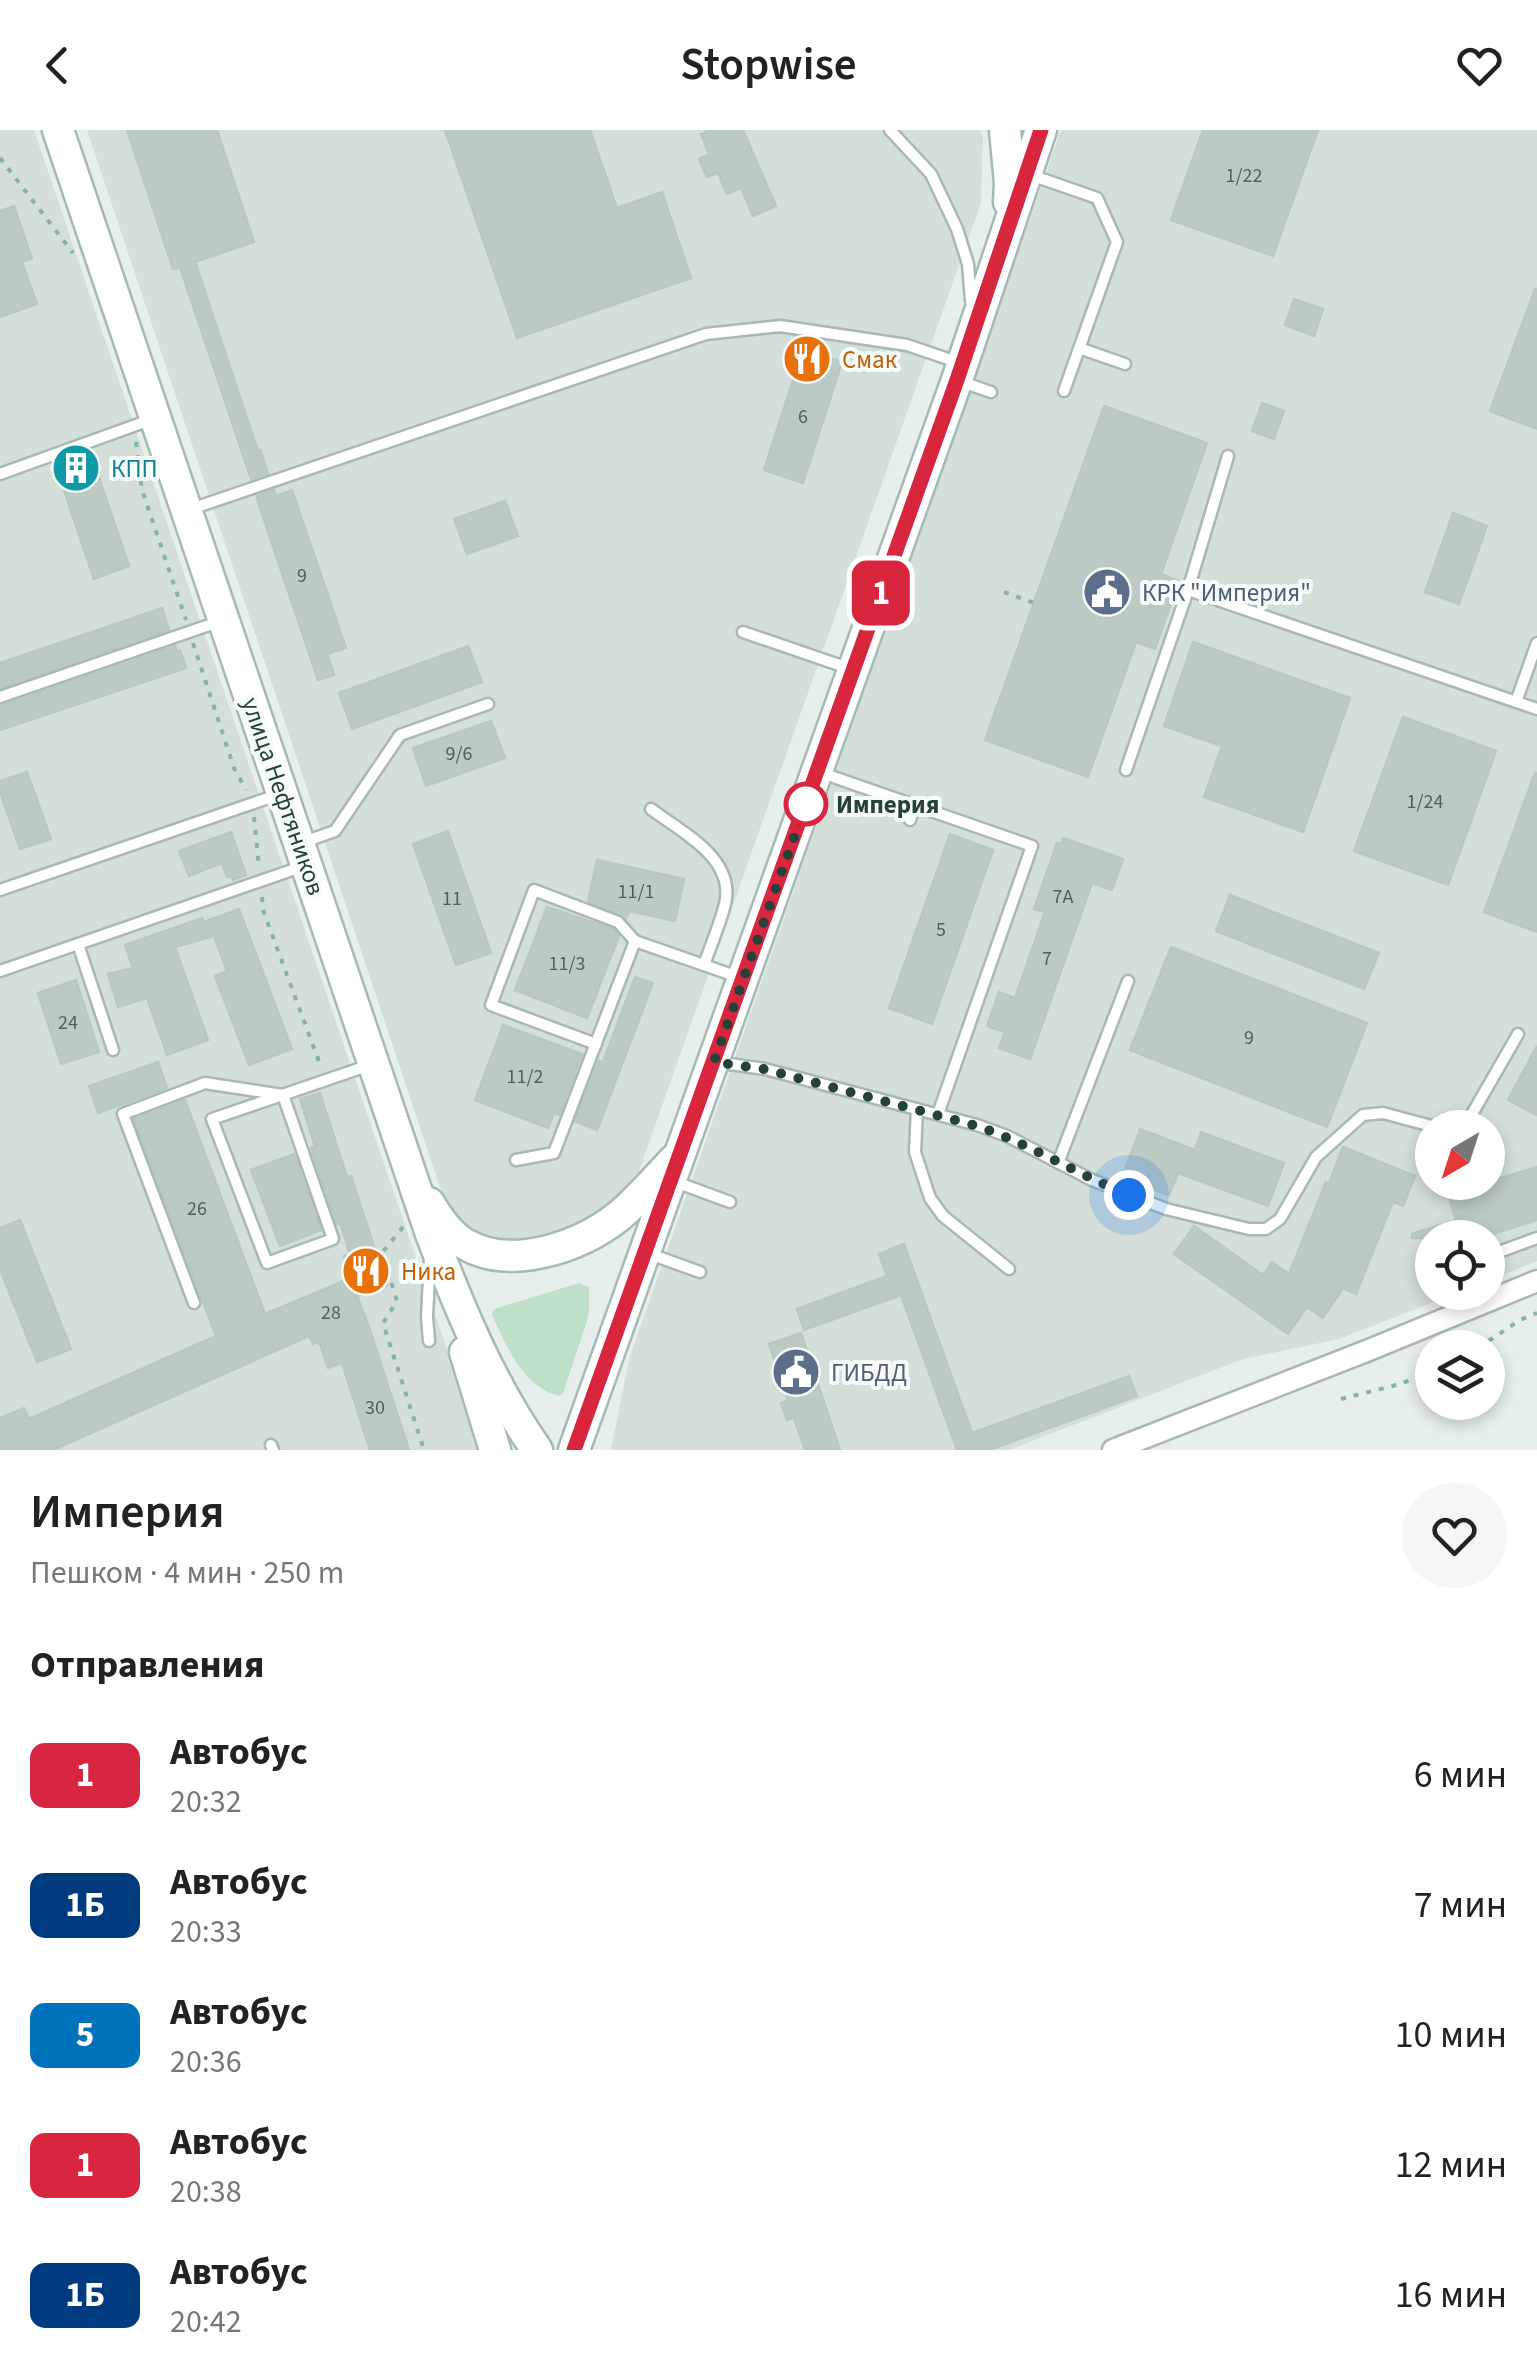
<!DOCTYPE html>
<html lang="ru">
<head>
<meta charset="utf-8">
<style>
	body { margin:0; font-family:"Source Sans 3",sans-serif; background:#f6f6f6; color:#222; height:100vh; display:flex; flex-direction:column; font-size:38px; white-space:nowrap }
	* { box-sizing:border-box; margin:0 }
	p { font-size:32px; color:#767676 }
	.icon { flex:none; width:55px; height:55px; fill:none; stroke:currentColor; stroke-width:2; stroke-linecap:round; stroke-linejoin:round }
	.map { position:relative; height:1320px; overflow:hidden }
	.side { display:flex; flex-direction:column; background:#fff; flex:1 }
	.side>* { flex:none }
	.badge { padding:0 20px; border-radius:15px; font-size:35px; line-height:65px }
	.needle { width:65px; rotate:219deg }
	.buttons { position:absolute; left:1415px; top:980px; display:grid; gap:20px }
	.buttons a { display:grid; place-items:center; width:90px; height:90px; border-radius:50%; background:#fff; box-shadow:0 5px 15px #0003; font-size:50px }
	.you { position:absolute; width:50px; height:50px; margin:-25px; border:8px solid #fff; border-radius:50%; background:#1a73e8; box-shadow:0 0 0 15px #1a73e833 }
	.map>.badge { position:absolute; translate:-50% -50%; box-shadow:0 0 0 5px #fff }
	h2 { padding:0 30px; font-size:38px; line-height:90px }
	.round { display:grid; place-items:center; flex:none; width:105px; height:105px; border-radius:52px; background:#f6f6f6 }
	.overview { display:flex; align-items:center; justify-content:space-between; height:170px; padding:0 30px }
	h1 { font-size:48px; font-weight:600; line-height:75px }
	ul { padding:0; list-style:none }
	li { display:flex; align-items:center; gap:30px; height:130px; padding:0 30px }
	li div { flex:1 }
	li b { display:block; font-size:38px }
	li em { font-style:normal }
	li .badge { min-width:110px; font-weight:700; text-align:center }
	header { display:flex; justify-content:space-between; align-items:center; height:130px; padding:0 30px; background:#fff; font-size:45px; font-weight:600 }
	.map>svg:first-child { display:block }
	.built { fill:#d4dfda; fill-rule:evenodd }
	.green { fill:#bfe0c8 }
	.building { fill:#bbcac4; stroke:#b8c9c2; stroke-width:2.5 }
	.lines { fill:none; stroke-linecap:round; stroke-linejoin:round }
	.service-casing { stroke:#a8b8b2; stroke-width:15 }
	.minor-casing { stroke:#a8b8b2; stroke-width:25 }
	.secondary-casing { stroke:#a4bbb3; stroke-width:35 }
	.path { stroke:#86b3a5; stroke-width:4; stroke-dasharray:5 8; stroke-linecap:butt }
	.service { stroke:#fff; stroke-width:10 }
	.minor { stroke:#fff; stroke-width:20 }
	.secondary { stroke:#fff; stroke-width:30 }
	.line-casing { stroke:#fff; stroke-width:22 }
	.line { stroke:#d7263d; stroke-width:15 }
	.walk { stroke:#24423a; stroke-width:10; stroke-dasharray:0 18 }
	.stop-dot { fill:#fff; stroke:#d7263d; stroke-width:5 }
	.labels { text-anchor:middle; stroke-width:8; stroke-linejoin:round; paint-order:stroke }
	.number-label { font-size:20px; fill:#4a645c }
	.food-label { font-size:25px; fill:#c56008; stroke:#f7fbf9; text-anchor:start }
	.culture-label { font-size:25px; fill:#0d838f; stroke:#f7fbf9; text-anchor:start }
	.service-label { font-size:25px; fill:#4e5e75; stroke:#f7fbf9; text-anchor:start }
	.street-label { font-size:25px; fill:#24423a; stroke:#f7fbf9 }
	.stop-label { font-size:25px; font-weight:bold; fill:#24423a; stroke:#f7fbf9; text-anchor:start }
</style>
</head>
<body>
<header><svg class="icon" aria-label="back" viewBox="0 0 24 24"><path d="M15 5l-7 7 7 7"/></svg>Stopwise<svg class="icon" aria-label="heart" viewBox="0 0 24 24"><path d="M12 20l-8-8c-3-5 5-10 8-4 3-6 11-1 8 4z"/></svg></header>
<div class="map">
<svg width="1537" height="1320" viewBox="0 0 1537 1320">
	<rect width="100%" height="100%" fill="#e6efeb"/>
	<g class="built">
		<polygon points="0,0 34,0 481,1320 0,1320"/>
		<polygon points="87,0 980,0 983,8 981,73 639,1041 619,1065 592,1085 560,1102 533,1108 493,1110 449,1084"/>
		<path d="M1061 0H1537V1131L1488 1151V1108H1432V1162L1457 1163 1339 1209 1243 1229 1009 1320H611L629 1229ZM1432 998H1488V1052H1432Z"/>
	</g>
	<path class="green" d="M579 1153 589 1157V1182L586 1194 563 1263 559 1266C522 1256 507 1217 492 1185L494 1179Z"/>
	<g class="building">
		<polygon points="127,0 217,0 254,112 195,132 258,321 260,320 268,344 251,349 180,137 173,139"/>
		<polygon points="445,0 590,0 617,78 662,62 691,148 517,208"/>
		<polygon points="710,0 743,0 776,76 753,86 741,58 727,64 718,43 707,47 699,29 709,24 701,4"/>
		<polygon points="1203,0 1318,0 1273,126 1171,90"/>
		<polygon points="14,76 32,129 22,132 37,174 0,187 0,81"/>
		<polygon points="1535,159 1537,159 1537,299 1490,281"/>
		<polygon points="1294,169 1323,179 1314,206 1285,195"/>
		<polygon points="803,219 842,232 803,353 764,340"/>
		<polygon points="1262,273 1284,281 1274,309 1252,301"/>
		<polygon points="1104,276 1207,313 1161,444 1179,451 1155,519 1136,512 1088,647 985,610"/>
		<polygon points="91,324 129,436 94,449 56,337"/>
		<polygon points="274,360 276,366 292,360 346,518 327,524 334,545 318,550 258,372 257,366"/>
		<polygon points="505,371 518,406 467,424 454,389"/>
		<polygon points="1453,383 1487,396 1459,474 1425,462"/>
		<polygon points="162,478 169,500 0,558 0,533"/>
		<polygon points="1193,512 1350,568 1303,702 1204,667 1222,616 1164,596"/>
		<polygon points="175,516 177,521 180,520 186,538 0,600 0,576"/>
		<polygon points="468,516 482,552 352,599 339,563"/>
		<polygon points="1403,587 1496,621 1448,755 1354,721"/>
		<polygon points="491,591 505,628 426,656 413,618"/>
		<polygon points="27,642 51,709 20,719 0,662 0,651"/>
		<polygon points="1535,643 1537,643 1537,802 1484,782"/>
		<polygon points="448,701 491,823 456,835 413,714"/>
		<polygon points="231,702 246,745 233,750 231,746 227,747 222,733 189,746 179,721"/>
		<polygon points="950,704 993,720 932,894 889,878"/>
		<polygon points="1063,708 1123,729 1112,760 1092,753 1030,929 999,918 1005,902 987,896 999,862 1015,868 1045,782 1034,779 1057,713 1061,714"/>
		<polygon points="597,730 684,749 675,791 629,781 626,788 588,771"/>
		<polygon points="1230,765 1379,823 1364,859 1216,801"/>
		<polygon points="547,777 613,799 619,806 587,888 515,860"/>
		<polygon points="239,779 292,919 249,935 215,846 227,841 214,806 175,817 208,910 167,925 147,868 118,877 108,844 133,838 125,815 202,788 204,792"/>
		<polygon points="1171,817 1367,893 1327,997 1130,920"/>
		<polygon points="635,847 653,853 597,1000 575,991 599,931 603,932"/>
		<polygon points="76,850 99,922 61,934 38,863"/>
		<polygon points="503,895 582,924 559,985 554,983 548,998 475,970"/>
		<polygon points="1537,916 1537,985 1508,970"/>
		<polygon points="158,932 167,958 98,983 89,956"/>
		<polygon points="320,963 347,1047 351,1046 387,1156 357,1166 368,1194 409,1320 370,1320 342,1233 328,1238 319,1211 313,1214 309,1206 53,1320 0,1320 0,1288 24,1278 29,1289 216,1206 134,989 185,970 265,1184 351,1148 344,1126 350,1124 340,1093 337,1094 311,1018 315,1016 300,969"/>
		<polygon points="1140,999 1195,1020 1201,1002 1284,1033 1268,1076 1178,1043 1169,1065 1122,1048"/>
		<polygon points="1343,1017 1415,1046 1403,1076 1393,1072 1356,1164 1343,1158 1323,1188 1307,1177 1288,1204 1174,1124 1194,1096 1263,1145 1272,1132 1289,1144 1326,1052 1329,1053"/>
		<polygon points="294,1024 321,1100 280,1116 251,1040"/>
		<polygon points="1537,1037 1537,1090 1480,1108 1412,1108 1412,1104 1456,1090 1448,1064"/>
		<polygon points="20,1090 71,1219 37,1232 0,1139 0,1098"/>
		<polygon points="904,1114 972,1303 1129,1246 1137,1266 989,1320 957,1320 901,1165 804,1200 797,1179 887,1146 879,1124"/>
		<polygon points="801,1203 840,1320 805,1320 794,1288 787,1290 784,1282 781,1273 788,1271 769,1214"/>
	</g>
	<g class="lines">
		<g class="service-casing">
			<g id="service">
				<polyline points="890,0 931,44 957,99 968,134 971,171"/>
				<polyline points="1028,44 1097,68 1117,112 1064,261"/>
				<polyline points="1079,218 1125,234"/>
				<polyline points="959,251 991,262"/>
				<polyline points="1228,326 1188,460 1537,579"/>
				<polyline points="0,344 150,290"/>
				<polyline points="188,380 706,204 780,196 907,215 957,232"/>
				<polyline points="743,502 848,538"/>
				<polyline points="0,567 218,492"/>
				<polyline points="1516,572 1537,513"/>
				<polyline points="1126,640 1188,460"/>
				<polyline points="819,642 1032,716 938,984"/>
				<path d="M651 679C681 702 736 728 725 774 720 794 711 815 704 835"/>
				<polyline points="910,690 915,675"/>
				<polyline points="301,713 335,701 400,605 488,574"/>
				<polyline points="0,760 277,665"/>
				<polyline points="78,814 113,920"/>
				<polyline points="0,841 301,737"/>
				<polyline points="596,914 491,875 534,760 618,792 635,811"/>
				<polyline points="715,932 765,939 977,995 1007,1006 1092,1050 1166,1079 1249,1099 1266,1099 1280,1089 1316,1027 1363,985 1383,983 1439,998"/>
				<polyline points="917,979 915,1022 930,1068 943,1086 1009,1139"/>
				<polyline points="1452,998 1468,991 1518,904"/>
				<polyline points="516,1030 554,1023 635,811 741,848"/>
				<polyline points="1058,1033 1128,851"/>
				<polyline points="673,1051 730,1072"/>
				<polyline points="647,1123 700,1142"/>
				<polyline points="1488,1126 1537,1108"/>
				<polyline points="194,1173 123,984 205,953 283,965 333,1109 267,1133 212,989 370,935"/>
				<polyline points="429,1211 427,1187 430,1127"/>
				<polyline points="271,1315 273,1320"/>
			</g>
		</g>
		<g class="minor-casing">
			<polyline id="minor" points="1113,1320 1369,1220 1537,1151"/>
		</g>
		<g class="secondary-casing">
			<g id="secondary">
				<path d="M58 0 431 1104C460 1179 490 1253 537 1320"/>
				<polyline points="1005,0 1010,53 1009,72"/>
				<path d="M429 1073C438 1088 449 1105 465 1114 511 1141 580 1117 619 1086 639 1069 656 1049 674 1030"/>
				<polyline points="465,1222 495,1320"/>
				<polyline points="574,1320 957,250 1041,0"/>
			</g>
		</g>
		<g class="path">
			<polyline points="0,28 73,123"/>
			<polyline points="136,312 142,360 186,490"/>
			<polyline points="1004,462 1034,473"/>
			<polyline points="193,513 234,638 246,660"/>
			<polyline points="254,687 259,737"/>
			<polyline points="262,767 263,780 321,937"/>
			<polyline points="403,1097 382,1123 397,1171 383,1193 424,1320"/>
			<polyline points="1478,1218 1520,1190 1537,1183"/>
			<polyline points="1341,1269 1400,1254 1432,1241"/>
		</g>
		<use href="#service" class="service"/>
		<use href="#minor" class="minor"/>
		<use href="#secondary" class="secondary"/>
	</g>
	<g class="lines">
		<g class="line-casing">
			<polyline id="line" points="574,1320 957,250 1041,0"/>
		</g>
		<use href="#line" class="line"/>
		<path class="walk" d="M806 674 714 932 764 939 977 996C1029 1014 1077 1044 1129 1065"/>
	</g>
	<defs>
		<g id="restaurant-disc" transform="scale(2.5)"><circle r="9.5" fill="#e8710a" stroke="#f7fbf9"/><path d="M-5-6h1v4h1v-4h1v4h1v-4h1v5L-1.5 .5V6h-2V.5L-5-1ZM5-6V6H3V1.5H1.5Q1.5-4 5-6Z" fill="#fff"/></g>
		<g id="building-disc" transform="scale(2.5)"><circle r="9.5" fill="#0f9aa8" stroke="#f7fbf9"/><path d="M-4-6H4V6H1V3H-1V6H-4ZM-2.5-4.3h1.7v1.8h-1.7ZM.8-4.3h1.7v1.8H.8ZM-2.5-1h1.7V.8h-1.7ZM.8-1h1.7V.8H.8Z" fill="#fff"/></g>
		<g id="civic-disc" transform="scale(2.5)"><circle r="9.5" fill="#5c6f8a" stroke="#f7fbf9"/><path d="M-.6-6.5H3V-4.5H.6V-3L4-1V1h2V6H-6V1h2V-1L-.6-3ZM-1.2 2.5V6h2.4V2.5Z" fill="#fff"/></g>
	</defs>
	<g fill-rule="evenodd">
		<use href="#restaurant-disc" x="807" y="229"/>
		<use href="#building-disc" x="76" y="338"/>
		<use href="#civic-disc" x="1107" y="462"/>
		<use href="#restaurant-disc" x="366" y="1141"/>
		<use href="#civic-disc" x="796" y="1242"/>
	</g>
	<circle class="stop-dot" cx="806" cy="674" r="20"/>
	<g class="labels">
		<g class="number-label">
			<text x="1244" y="52">1/22</text>
			<text x="803" y="293">6</text>
			<text x="302" y="452">9</text>
			<text x="459" y="630">9/6</text>
			<text x="1425" y="678">1/24</text>
			<text x="636" y="768">11/1</text>
			<text x="1063" y="773">7А</text>
			<text x="452" y="775">11</text>
			<text x="941" y="806">5</text>
			<text x="1047" y="835">7</text>
			<text x="567" y="840">11/3</text>
			<text x="68" y="899">24</text>
			<text x="1249" y="914">9</text>
			<text x="525" y="953">11/2</text>
			<text x="197" y="1085">26</text>
			<text x="331" y="1189">28</text>
			<text x="375" y="1284">30</text>
		</g>
		<g class="food-label">
			<text x="842" y="238">Смак</text>
			<text x="401" y="1150">Ника</text>
		</g>
		<g class="culture-label">
			<text x="111" y="347">КПП</text>
		</g>
		<g class="service-label">
			<text x="1142" y="471">КРК "Империя"</text>
			<text x="831" y="1251">ГИБДД</text>
		</g>
		<g class="street-label">
			<text transform="translate(284 666) rotate(71)" y="9">улица Нефтяников</text>
		</g>
		<g class="stop-label">
			<text x="836" y="683">Империя</text>
		</g>
	</g>
</svg>
<div class="buttons">
<a><svg class="needle" viewBox="-14 -14 28 28"><path d="M0-13l5 13h-10z" fill="#e53935"/><path d="M0 13l5-13h-10z" fill="#767676"/></svg></a>
<a><svg class="icon" aria-label="locate" viewBox="0 0 24 24"><circle cx="12" cy="12" r="6"/><path d="M12 2v4M12 18v4M2 12h4M18 12h4"/></svg></a>
<a><svg class="icon" aria-label="layers" viewBox="0 0 24 24"><path d="M12 4l9 5-9 5-9-5zM3 14l9 5 9-5"/></svg></a>
</div>
<div class="you" style="left:1129px;top:1065px"></div>
<b class="badge" style="left:881px;top:463px;background:#d7263d;color:#fff">1</b>
</div>
<section class="side">
<div class="overview"><div><h1>Империя</h1><p>Пешком · 4 мин · 250 m</p></div><a class="round"><svg class="icon" aria-label="heart" viewBox="0 0 24 24"><path d="M12 20l-8-8c-3-5 5-10 8-4 3-6 11-1 8 4z"/></svg></a></div>
<h2>Отправления</h2>
<ul>
<li><span class="badge" style="background:#d7263d;color:#fff">1</span><div><b>Автобус</b><p>20:32</p></div><em>6 мин</em></li>
<li><span class="badge" style="background:#003b80;color:#fff">1Б</span><div><b>Автобус</b><p>20:33</p></div><em>7 мин</em></li>
<li><span class="badge" style="background:#0072bc;color:#fff">5</span><div><b>Автобус</b><p>20:36</p></div><em>10 мин</em></li>
<li><span class="badge" style="background:#d7263d;color:#fff">1</span><div><b>Автобус</b><p>20:38</p></div><em>12 мин</em></li>
<li><span class="badge" style="background:#003b80;color:#fff">1Б</span><div><b>Автобус</b><p>20:42</p></div><em>16 мин</em></li>
</ul>
</section>
</body>
</html>
